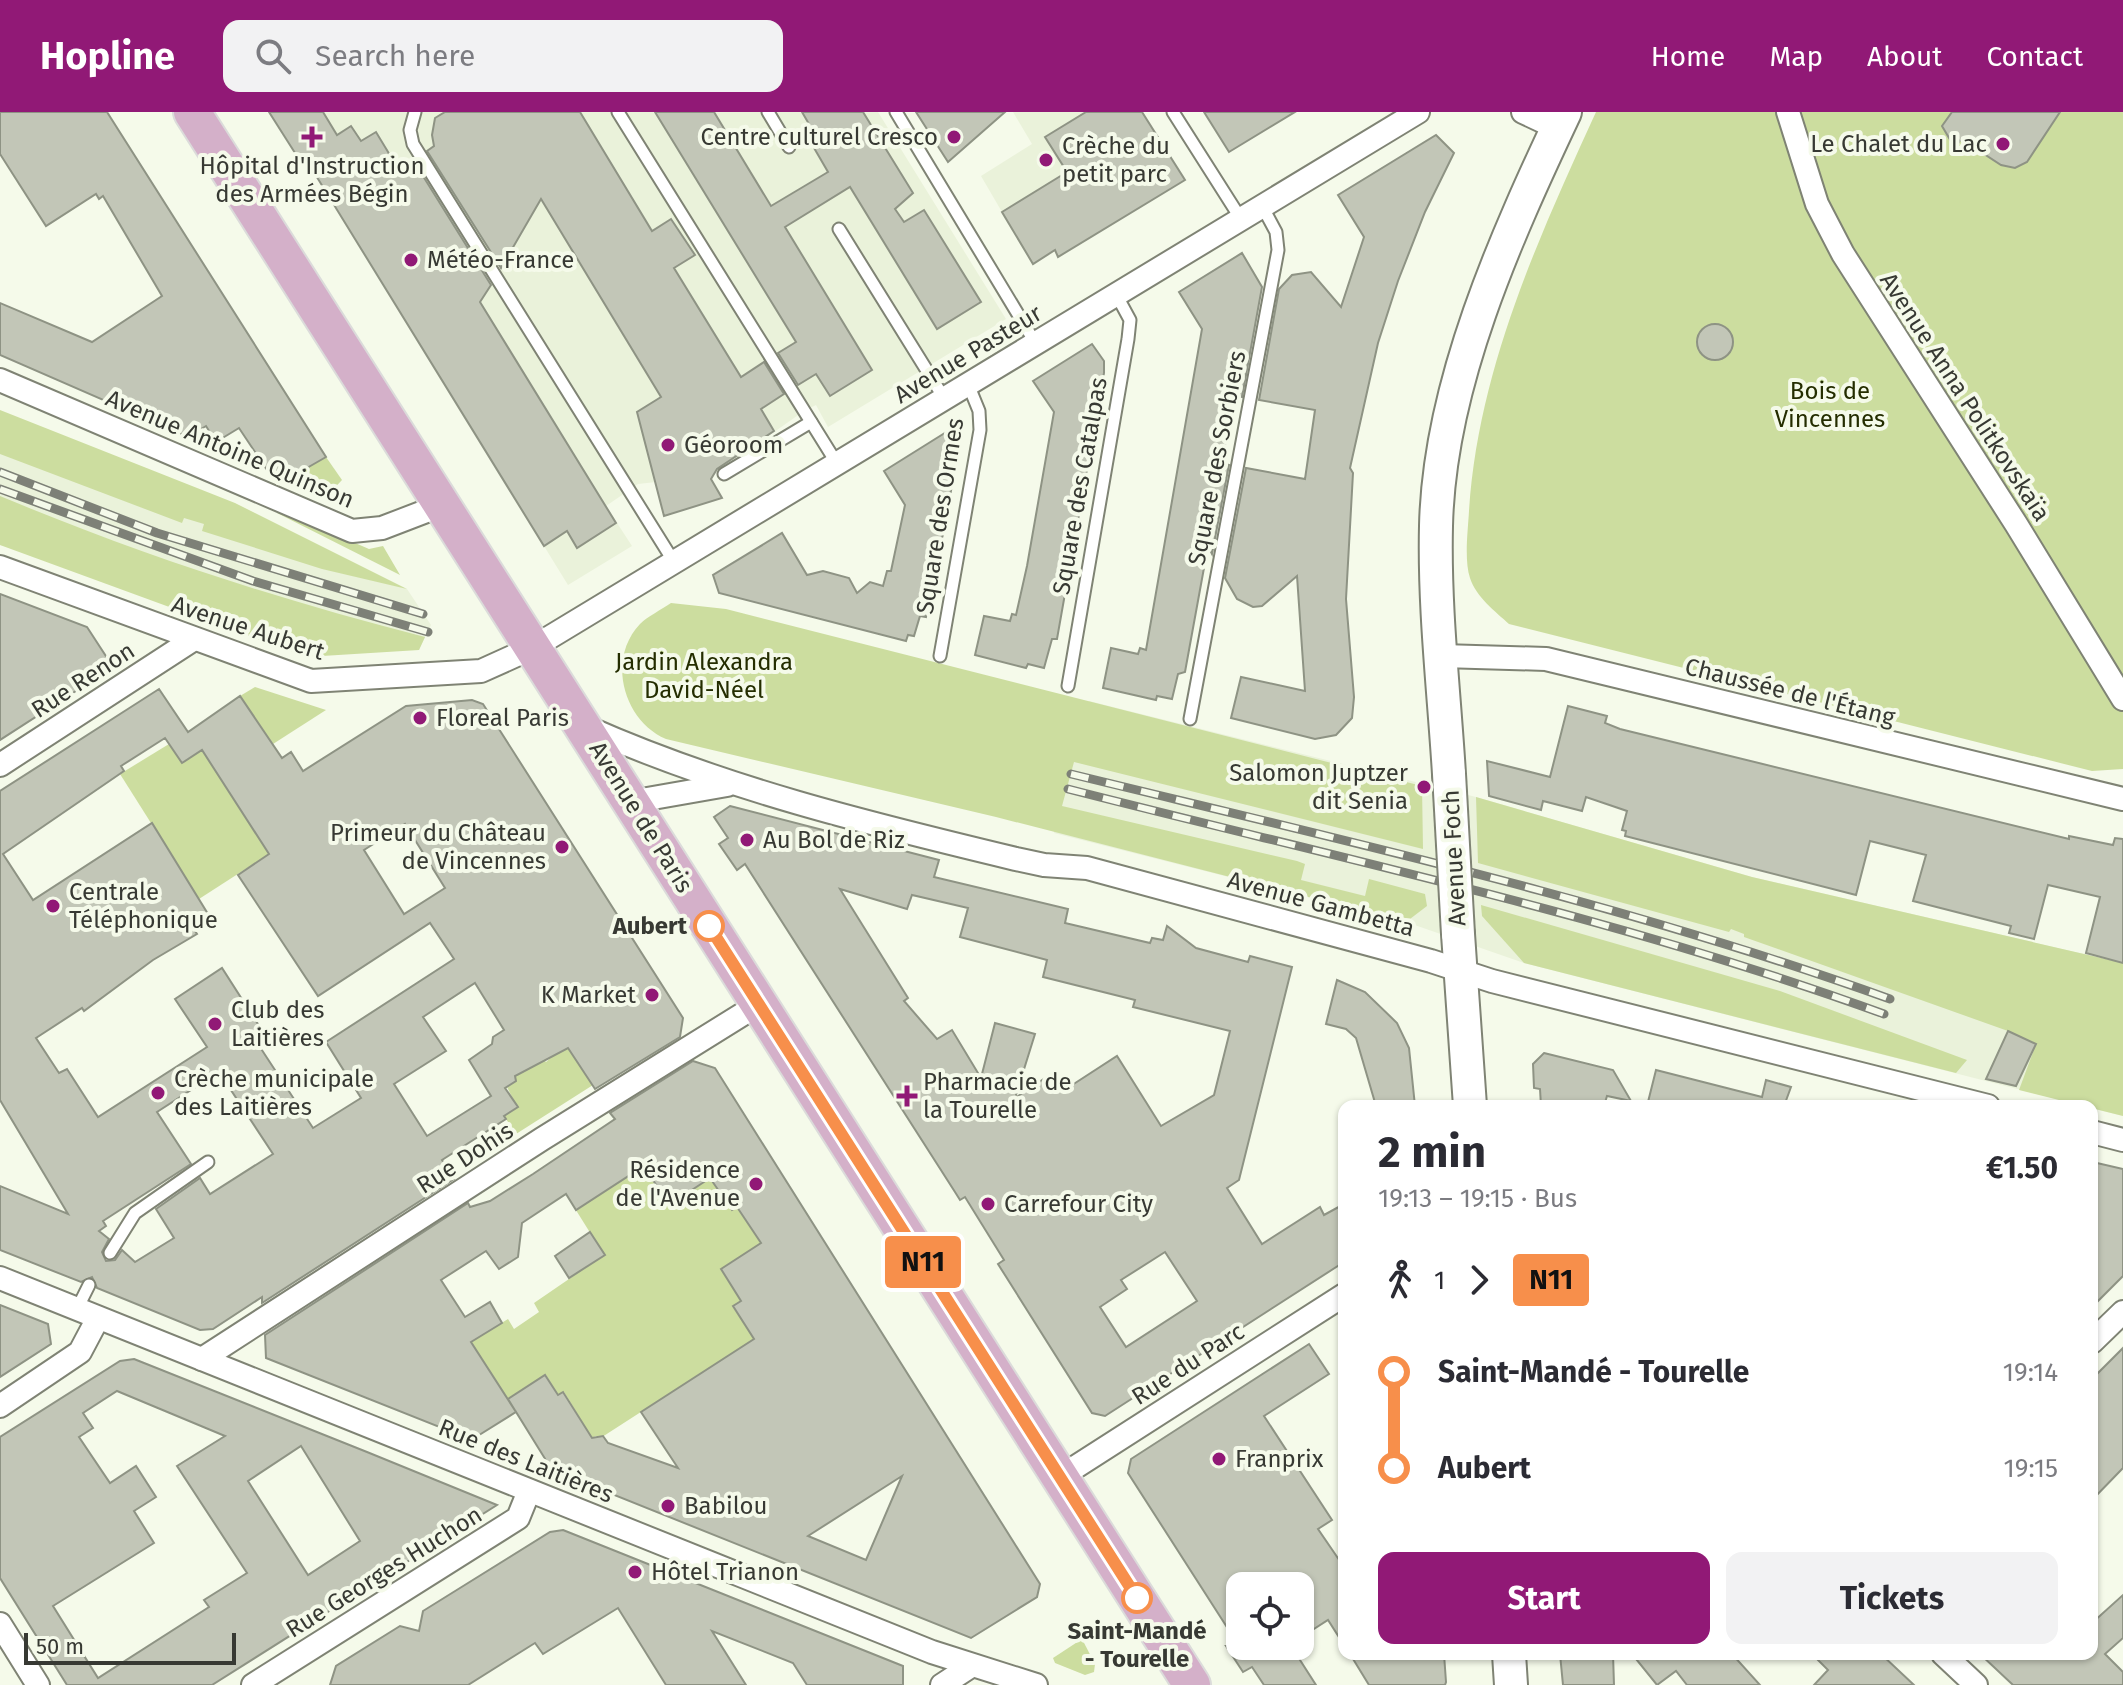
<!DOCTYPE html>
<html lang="en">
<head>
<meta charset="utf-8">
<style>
	body { margin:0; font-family:"Fira Sans",sans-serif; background:#f2f2f3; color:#2b2b33; height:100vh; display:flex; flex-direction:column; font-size:30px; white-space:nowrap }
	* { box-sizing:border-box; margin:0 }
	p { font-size:26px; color:#7c7c81 }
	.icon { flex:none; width:44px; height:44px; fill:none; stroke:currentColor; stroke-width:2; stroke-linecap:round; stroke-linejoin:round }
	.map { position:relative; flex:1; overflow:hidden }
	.details { position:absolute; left:1338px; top:988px; width:760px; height:560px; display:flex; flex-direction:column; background:#fff; border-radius:16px; box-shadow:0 2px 6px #0004 }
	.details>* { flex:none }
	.badge { padding:0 16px; border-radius:6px; font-size:28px; line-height:52px }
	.tools { position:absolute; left:1226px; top:1460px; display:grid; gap:16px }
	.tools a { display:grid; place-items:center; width:88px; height:88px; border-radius:16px; background:#fff; box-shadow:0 2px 6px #0004; font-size:40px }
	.scale { position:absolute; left:24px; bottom:20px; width:212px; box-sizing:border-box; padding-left:8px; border:4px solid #373933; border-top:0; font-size:22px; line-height:28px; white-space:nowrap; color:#373933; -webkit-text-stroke:6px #f5faea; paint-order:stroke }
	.map>.badge { position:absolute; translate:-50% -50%; box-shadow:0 0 0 4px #fff }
	.legs { display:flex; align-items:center; gap:12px; height:88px; padding:0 40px; font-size:26px }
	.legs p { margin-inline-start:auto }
	.headline { display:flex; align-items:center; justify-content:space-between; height:136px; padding:0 40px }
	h1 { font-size:44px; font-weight:700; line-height:60px }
	.button { display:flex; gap:16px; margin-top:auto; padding:16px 40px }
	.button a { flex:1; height:92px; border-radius:16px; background:#911976; color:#fff; font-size:32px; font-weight:700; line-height:92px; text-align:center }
	.button a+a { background:#f2f2f3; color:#2b2b33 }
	ul { padding:0 40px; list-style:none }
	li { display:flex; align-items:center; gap:28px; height:96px; font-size:30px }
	li i { display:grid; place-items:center; width:12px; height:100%; margin:0 10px; background:currentColor }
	li i::after { content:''; width:20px; height:20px; margin:-10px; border:6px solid; border-radius:50%; background:#fff }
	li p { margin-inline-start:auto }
	li:first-child i { background:linear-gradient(#0000 50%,currentColor 0) }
	li:last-child i { background:linear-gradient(currentColor 50%,#0000 0) }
	header { display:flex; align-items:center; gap:48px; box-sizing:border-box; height:112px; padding:0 40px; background:#911976; color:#fff }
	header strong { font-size:38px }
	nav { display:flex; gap:44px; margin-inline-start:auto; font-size:28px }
	.search { width:560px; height:72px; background:#f2f2f3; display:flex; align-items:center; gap:20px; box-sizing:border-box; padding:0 28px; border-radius:16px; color:#7c7c81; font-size:30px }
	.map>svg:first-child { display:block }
	.built { fill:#eaf2da }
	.green { fill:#ccdd9f }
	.building { fill:#c2c6b7; stroke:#8e9384; stroke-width:2; fill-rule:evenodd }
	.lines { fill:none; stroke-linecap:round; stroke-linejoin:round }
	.lane-casing { stroke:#7f8374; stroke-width:15 }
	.street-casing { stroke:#7f8374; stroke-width:26 }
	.secondary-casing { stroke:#7f8374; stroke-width:36 }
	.primary-casing { stroke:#dbdbda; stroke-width:40 }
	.lane { stroke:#fff; stroke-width:11 }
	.street { stroke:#fff; stroke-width:22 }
	.secondary { stroke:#fff; stroke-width:32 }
	.primary { stroke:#d4b0c9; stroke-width:36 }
	.rail-casing { stroke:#7d8077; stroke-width:9 }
	.rail { stroke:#f5faea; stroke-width:6; stroke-dasharray:18; stroke-linecap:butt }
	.secondary-bridge-casing { stroke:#7f8374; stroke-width:36; stroke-linecap:butt }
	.secondary-bridge { stroke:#fff; stroke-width:32 }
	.line-1-casing { stroke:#fff; stroke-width:18 }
	.line-1 { stroke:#f78f4b; stroke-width:12 }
	.poi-dot { fill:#911976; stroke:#f5faea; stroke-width:3 }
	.stop-1-dot { fill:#fff; stroke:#f78f4b; stroke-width:4 }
	.labels { text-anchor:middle; stroke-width:8; stroke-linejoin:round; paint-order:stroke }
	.poi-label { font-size:24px; fill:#373933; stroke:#f5faea; text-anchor:start }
	.street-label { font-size:24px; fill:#373933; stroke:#f5faea }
	.park-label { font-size:24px; fill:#242d00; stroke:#f5faea }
	.stop-label { font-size:24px; font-weight:bold; fill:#373933; stroke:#f5faea; text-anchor:end }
</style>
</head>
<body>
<header>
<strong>Hopline</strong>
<div class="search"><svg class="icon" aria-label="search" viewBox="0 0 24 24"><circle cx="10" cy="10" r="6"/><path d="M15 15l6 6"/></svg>Search here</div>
<nav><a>Home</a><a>Map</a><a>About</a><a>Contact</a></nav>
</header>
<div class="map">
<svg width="2123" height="1573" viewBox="0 0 2123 1573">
	<rect width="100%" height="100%" fill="#f5faea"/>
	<g class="built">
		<polygon points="269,0 878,0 1006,207 828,315 816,293 804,299 710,365 722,386 664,404 656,370 638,372 606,394 632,434 568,473 313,59 307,50 302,52"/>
		<polygon points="1013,0 1142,0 1149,10 1002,100 981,64 1032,32"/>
		<polygon points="0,309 381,469 407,477 431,513 419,538 0,433"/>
		<polygon points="1089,589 1476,685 1752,765 2123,851 2123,1004 1524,851 1406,810 1054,721"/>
	</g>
	<g class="green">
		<path d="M1596 0H2123V657L2092 659 1509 512C1496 500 1476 485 1470 466 1464 448 1468 418 1469 399 1478 258 1538 127 1596 0Z"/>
		<polygon points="0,298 235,391 407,477 322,457 202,419 204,412 184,406 182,411 0,342"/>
		<polygon points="326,345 342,368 326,385 286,368"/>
		<path d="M0 384C141 443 277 487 425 525L419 538 306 545 0 433Z"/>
		<polygon points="279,398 369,437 383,434 400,463 277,401"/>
		<path d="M671 491 726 497 1422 674 1423 737 1074 650 1062 694 1297 749 1305 752 1301 768 1365 784 1369 767 1425 782 1427 794 1406 810 996 705 666 627C624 609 606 548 640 512 648 504 661 498 671 491Z"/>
		<polygon points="255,575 326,598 273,632 240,584"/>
		<polygon points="169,632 202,638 269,742 199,787 120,662"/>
		<polygon points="1476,685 1752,765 2123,851 2123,1004 2019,978 2036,932 2008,919 1744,825 1744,822 1731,817 1729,820 1478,751"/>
		<polygon points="1481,793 1780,879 1967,948 1956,961 1524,851 1482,804"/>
		<polygon points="566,932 593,973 516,1022 504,1004 517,995 507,975 515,964 543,947 546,950"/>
		<polygon points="644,1050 669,1093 716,1061 732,1098 737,1095 761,1131 721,1157 741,1189 733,1195 754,1227 599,1327 596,1324 592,1326 564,1280 558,1283 546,1263 508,1287 471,1230 508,1207 514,1217 539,1200 534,1191 604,1143 574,1095 622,1068"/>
		<polygon points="1082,1527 1095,1552 1094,1560 1085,1563 1055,1551 1053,1546"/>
	</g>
	<g class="building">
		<polygon points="0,0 107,0 326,345 286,368 269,361 239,316 216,330 206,314 188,325 0,243 0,191 92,230 162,184 103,84 99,87 96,82 46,114 0,42"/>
		<polygon points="269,0 323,0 337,23 351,14 361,29 376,20 399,58 413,48 491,173 480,190 616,411 577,436 567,419 544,434 307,49 302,52"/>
		<polygon points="445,0 580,0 652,119 671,107 695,143 674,156 741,265 764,250 784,282 761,297 774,319 717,357 711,367 722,386 664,404 637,300 661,285 541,87 501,156 427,39 434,34 432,23 435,6"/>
		<polygon points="655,0 714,0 771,94 828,60 803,17 809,12 802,0 863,0 913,81 895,97 904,110 924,98 981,190 937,217 850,75 785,115 872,258 830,284 816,262 798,273 778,241 796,230"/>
		<polygon points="916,0 1005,0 948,50"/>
		<polygon points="1086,0 1142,0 1185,68 1058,145 1055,138 1033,152 1002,100 1067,60 1045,25"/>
		<polygon points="1204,0 1295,0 1229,40"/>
		<polygon points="1952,0 2060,0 2027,50 2015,56 2001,53 1961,27 1955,36 1942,14"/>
		<polygon points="1436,23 1454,41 1425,100 1398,169 1378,231 1350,356 1353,361 1346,487 1354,585 1352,606 1336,623 1315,627 1231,606 1241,565 1305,579 1297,464 1262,494 1253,495 1237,487 1225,466 1246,356 1305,367 1315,298 1259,288 1279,177 1292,163 1311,160 1341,195 1364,125 1338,83"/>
		<polygon points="1242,141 1262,175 1242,285 1234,283 1222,351 1229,353 1212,442 1208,434 1185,560 1178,562 1172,587 1157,584 1156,588 1103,576 1111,536 1138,542 1140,536 1146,538 1202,217 1179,180"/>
		<circle cx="1715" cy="230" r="18"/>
		<polygon points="1092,232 1104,249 1104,261 1057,527 1052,527 1044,556 1028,552 1026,556 975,543 984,504 1010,509 1012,502 1016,503 1027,454 1054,300 1033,269"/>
		<polygon points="956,314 952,336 956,352 939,443 926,505 920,504 914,524 908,523 906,529 719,481 713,463 782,421 807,463 823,459 849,466 857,481 870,470 883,474 887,459 891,459 905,393 884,359"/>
		<polygon points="0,482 87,515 113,555 0,628"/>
		<path d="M159 577 188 620 240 584 282 646 291 640 303 659 406 594 472 588 483 592 683 906 680 925 595 977 568 936 515 964 516 969 505 976 518 995 504 1004 506 1007 442 1048 454 1067 262 1191V1185L213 1217 200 1218 97 1176 92 1165 81 1170 0 1138V1074L68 1102 0 988V679ZM165 626 182 651 202 638 269 742 238 763 318 884 430 811 454 847 326 930 361 986 313 1016 254 926 263 920 222 856 175 887 207 935 98 1005 67 957 59 961 36 926 82 896 84 899 153 848 197 822 191 813 208 802 152 711 33 788 3 742 124 659 121 654ZM405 712 445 776 404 802 364 738ZM475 871 504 918 493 925 492 932 469 948 491 984 427 1024 394 972 446 939 423 905ZM219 960 273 1042 210 1082 200 1066 156 1097 174 1126 135 1150 122 1138 115 1148 106 1149 102 1140 109 1127 99 1119 106 1114 103 1109 191 1052 157 1000Z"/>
		<polygon points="1568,594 1607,604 1605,611 1620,617 2069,727 2069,724 2113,733 2115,726 2123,727 2123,851 2086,841 2100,785 2048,773 2034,827 2009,821 2011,814 1913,789 1926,743 1870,729 1856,783 1625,724 1626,719 1622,718 1627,699 1586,685 1582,699 1543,689 1541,698 1489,684 1487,649 1550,665"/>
		<path d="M730 694 939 748 934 765 1068 797 1065 811 1150 831 1152 826 1163 828 1167 814 1196 836 1248 850 1250 844 1292 855 1239 1068 1227 1076 1262 1132 1320 1095 1324 1103 1344 1092V1150L1105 1304 1092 1301 998 1152 1004 1148 965 1085 960 1088 955 1080 745 752 737 758 719 732 728 726 714 705ZM840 777 907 797 912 783 968 796 960 825 1047 848 1043 865 1135 888 1133 895 1230 919 1214 983 1161 1014 1117 944 1066 977 1054 960 1015 986 1035 922 995 911 981 966 952 918 937 927 904 889 908 886ZM1165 1140 1197 1189 1126 1235 1100 1195 1127 1177 1121 1168Z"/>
		<polygon points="1337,868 1365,880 1397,911 1409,936 1415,994 1376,994 1356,926 1346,917 1326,912"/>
		<polygon points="2008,919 2036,932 2016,974 1986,967"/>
		<polygon points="1544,941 1613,958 1631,989 1607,984 1604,994 1541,994 1540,977 1534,976 1533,952"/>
		<path d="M693 949 715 956 1040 1472 1037 1485 971 1526 552 1358 516 1300 476 1325 468 1322 472 1328 266 1246 265 1223 468 1091 470 1095 490 1089 533 1062 615 1007 610 1001ZM644 1054 669 1093 710 1066 732 1098 737 1095 761 1131 721 1157 741 1189 733 1194 754 1227 641 1300 678 1356 608 1331 603 1324 592 1326 563 1280 558 1283 545 1263 508 1287 516 1300 471 1230 502 1211 490 1190 465 1205 441 1168 486 1139 499 1157 518 1145 522 1111 566 1082 576 1098ZM902 1364 866 1448 808 1424Z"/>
		<polygon points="1656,958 1762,985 1766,968 1791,975 1784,994 1647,994"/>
		<polygon points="2097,1051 2123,1057 2123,1164 2092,1195 2092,1070"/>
		<polygon points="590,1120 605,1143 569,1166 555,1144"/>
		<polygon points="0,1193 48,1212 51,1232 0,1265"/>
		<polygon points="1309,1232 1329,1262 1264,1304 1332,1408 1318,1417 1344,1455 1344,1533 1328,1508 1300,1526 1300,1474 1240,1474 1240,1534 1291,1534 1316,1573 1264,1573 1252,1555 1243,1560 1226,1534 1239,1534 1128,1361 1131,1347"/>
		<polygon points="2123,1236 2123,1356 2092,1388 2092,1267"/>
		<path d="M134 1247 367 1340 497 1393 212 1573H67L0 1466V1325L120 1249ZM117 1279 225 1324 177 1354 247 1461 204 1488 209 1495 98 1566 53 1494 154 1431 134 1399 156 1385 136 1354 110 1371 79 1325 93 1316 83 1301ZM301 1334 360 1429 308 1463 248 1369Z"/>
		<polygon points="563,1418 903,1554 903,1573 807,1573 793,1551 712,1519 746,1573 666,1573 618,1496 543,1542 535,1531 468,1573 330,1573 336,1554 400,1514 419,1519 423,1499 550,1420"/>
		<polygon points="2123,1483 2123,1526 2105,1542 2123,1560 2123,1573 2013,1573 1980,1542 2092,1542 2092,1511"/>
		<polygon points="1350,1542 1444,1542 1446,1570 1445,1573 1369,1573"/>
		<polygon points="1560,1542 1613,1542 1614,1573 1563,1573"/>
		<polygon points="1632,1542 1732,1542 1760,1573 1687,1573 1676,1559 1657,1573"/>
		<polygon points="1812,1542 1881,1542 1914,1573 1814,1573 1828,1558"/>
	</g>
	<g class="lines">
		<g class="lane-casing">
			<g id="lane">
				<polyline points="415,0 410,18 413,32 674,450"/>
				<polyline points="618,0 836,350"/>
				<polyline points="768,0 789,35"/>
				<polyline points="896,0 1036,232"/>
				<polyline points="1173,0 1241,107"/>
				<polyline points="839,117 944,286"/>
				<polyline points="724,362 811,310"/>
				<polyline points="940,544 980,318 979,299 968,272"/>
				<polyline points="1068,574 1128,227 1130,208 1117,184"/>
				<polyline points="1190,607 1278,138 1276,120 1262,94"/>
				<polyline points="110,1141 135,1101 208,1050"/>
				<polyline points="77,1197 89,1173"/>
			</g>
		</g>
		<g class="street-casing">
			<g id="street">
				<polyline points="1523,0 1557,16"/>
				<polyline points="1788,0 1817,92 1843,142 2016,412 2123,587"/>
				<polyline points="0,268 352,419 382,416 442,393"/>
				<polyline points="0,455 311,569 481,559 532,536 1418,0"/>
				<polyline points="1442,544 1546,547 2123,687"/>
				<path d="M586 615C723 676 870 712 1016 747L1044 753 1087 756 1431 849 1492 869 1988 994"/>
				<polyline points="0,653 194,527"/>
				<polyline points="630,690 727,673"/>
				<polyline points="2092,1020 2123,1028"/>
				<polyline points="0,1166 932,1540 1036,1573"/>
				<polyline points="2092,1230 2123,1200"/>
				<polyline points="202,1247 542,1027 759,892"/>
				<polyline points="0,1294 80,1240 98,1206"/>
				<polyline points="1060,1365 1344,1183"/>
				<polyline points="0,1512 38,1573"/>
				<polyline points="1943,1542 1976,1573"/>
				<polyline points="253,1573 518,1406 529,1379"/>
				<polyline points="942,1573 971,1554"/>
			</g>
		</g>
		<g class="secondary-casing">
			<g id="secondary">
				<path d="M1449 662C1444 580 1434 496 1436 414 1439 273 1506 125 1565 0"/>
				<polyline points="1458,822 1470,994"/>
				<polyline points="1509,1542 1511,1573"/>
			</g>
		</g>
		<g class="primary-casing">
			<polyline id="primary" points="192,0 1192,1573"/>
		</g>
		<use href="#lane" class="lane"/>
		<use href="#street" class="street"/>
		<use href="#secondary" class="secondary"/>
		<use href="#primary" class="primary"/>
		<g class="rail-casing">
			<g id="rail">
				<polyline points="0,360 157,421 423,502"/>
				<polyline points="0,377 253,469 428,520"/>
				<path d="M1071 662C1346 729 1624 791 1890 887"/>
				<path d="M1068 677C1341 747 1619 805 1884 902"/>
			</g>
		</g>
		<use href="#rail" class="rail"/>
		<g class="secondary-bridge-casing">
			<polyline id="secondary-bridge" points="1449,662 1458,822"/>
		</g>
		<use href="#secondary-bridge" class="secondary-bridge"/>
	</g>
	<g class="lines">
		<g class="line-1-casing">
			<polyline id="line-1" points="709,814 1137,1486"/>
		</g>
		<use href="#line-1" class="line-1"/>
	</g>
	<g class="poi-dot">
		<path d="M308 13h8v8h8v8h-8v8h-8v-8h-8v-8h8z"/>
		<circle cx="954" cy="25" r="8"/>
		<circle cx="2003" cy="32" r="8"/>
		<circle cx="1046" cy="48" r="8"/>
		<circle cx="411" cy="148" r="8"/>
		<circle cx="668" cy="333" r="8"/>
		<circle cx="420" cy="606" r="8"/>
		<circle cx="1424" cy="675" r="8"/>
		<circle cx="747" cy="728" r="8"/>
		<circle cx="562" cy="735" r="8"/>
		<circle cx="53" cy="794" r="8"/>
		<circle cx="652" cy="883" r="8"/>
		<circle cx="215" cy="912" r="8"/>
		<circle cx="158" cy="981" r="8"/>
		<path d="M903 972h8v8h8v8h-8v8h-8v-8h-8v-8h8z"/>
		<circle cx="756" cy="1072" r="8"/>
		<circle cx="988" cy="1092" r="8"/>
		<circle cx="1219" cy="1347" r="8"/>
		<circle cx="668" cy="1394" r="8"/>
		<circle cx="635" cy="1460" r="8"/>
	</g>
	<g class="stop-1-dot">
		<circle cx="709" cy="814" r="14"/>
		<circle cx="1137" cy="1486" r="14"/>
	</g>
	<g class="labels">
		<g class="poi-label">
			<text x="938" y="33" text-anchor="end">Centre culturel Cresco</text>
			<text x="1987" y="40" text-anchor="end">Le Chalet du Lac</text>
			<text x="1062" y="42">Crèche du<tspan x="1062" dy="28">petit parc</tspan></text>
			<text x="312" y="62" text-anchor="middle">Hôpital d'Instruction<tspan x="312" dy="28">des Armées Bégin</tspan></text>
			<text x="427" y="156">Météo-France</text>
			<text x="684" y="341">Géoroom</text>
			<text x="436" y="614">Floreal Paris</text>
			<text x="1408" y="669" text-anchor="end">Salomon Juptzer<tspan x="1408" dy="28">dit Senia</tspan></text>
			<text x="546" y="729" text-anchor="end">Primeur du Château<tspan x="546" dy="28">de Vincennes</tspan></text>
			<text x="763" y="736">Au Bol de Riz</text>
			<text x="69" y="788">Centrale<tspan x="69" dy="28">Téléphonique</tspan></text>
			<text x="636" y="891" text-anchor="end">K Market</text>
			<text x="231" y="906">Club des<tspan x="231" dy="28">Laitières</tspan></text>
			<text x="174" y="975">Crèche municipale<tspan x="174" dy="28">des Laitières</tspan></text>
			<text x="923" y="978">Pharmacie de<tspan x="923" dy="28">la Tourelle</tspan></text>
			<text x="740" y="1066" text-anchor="end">Résidence<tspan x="740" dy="28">de l'Avenue</tspan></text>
			<text x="1004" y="1100">Carrefour City</text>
			<text x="1235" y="1355">Franprix</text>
			<text x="684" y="1402">Babilou</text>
			<text x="651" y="1468">Hôtel Trianon</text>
		</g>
		<g class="street-label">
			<text transform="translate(968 242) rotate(-31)" y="8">Avenue Pasteur</text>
			<text transform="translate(1965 285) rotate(57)" y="8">Avenue Anna Politkovskaïa</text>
			<text transform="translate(230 337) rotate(23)" y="8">Avenue Antoine Quinson</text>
			<text transform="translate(1217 346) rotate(-79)" y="8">Square des Sorbiers</text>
			<text transform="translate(1080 374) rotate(-80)" y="8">Square des Catalpas</text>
			<text transform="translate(940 404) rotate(-81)" y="8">Square des Ormes</text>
			<text transform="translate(248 516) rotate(18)" y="8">Avenue Aubert</text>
			<text transform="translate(83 568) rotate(-33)" y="8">Rue Renon</text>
			<text transform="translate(1790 580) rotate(14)" y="8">Chaussée de l'Étang</text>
			<text transform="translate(641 705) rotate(58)" y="8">Avenue de Paris</text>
			<text transform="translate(1454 746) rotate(-93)" y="8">Avenue Foch</text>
			<text transform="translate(1321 792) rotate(15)" y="8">Avenue Gambetta</text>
			<text transform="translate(465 1046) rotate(-33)" y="8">Rue Dohis</text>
			<text transform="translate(1188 1252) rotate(-33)" y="8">Rue du Parc</text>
			<text transform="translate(526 1349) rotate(22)" y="8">Rue des Laitières</text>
			<text transform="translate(384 1460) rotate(-32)" y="8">Rue Georges Huchon</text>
		</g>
		<g class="park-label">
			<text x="1830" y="287">Bois de<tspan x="1830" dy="28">Vincennes</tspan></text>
			<text x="704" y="558">Jardin Alexandra<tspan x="704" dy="28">David-Néel</tspan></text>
		</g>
		<g class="stop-label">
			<text x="687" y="822">Aubert</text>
			<text x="1137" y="1527" text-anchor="middle">Saint-Mandé<tspan x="1137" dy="28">- Tourelle</tspan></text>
		</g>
	</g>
</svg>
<div class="tools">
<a><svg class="icon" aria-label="locate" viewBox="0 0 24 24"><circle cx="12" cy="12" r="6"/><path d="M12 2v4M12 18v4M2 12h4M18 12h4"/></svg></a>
</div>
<div class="scale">50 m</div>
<b class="badge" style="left:923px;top:1150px;background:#f78f4b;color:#111">N11</b>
<section class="details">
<div class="headline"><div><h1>2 min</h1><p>19:13 – 19:15 · Bus</p></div><b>€1.50</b></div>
<div class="legs"><svg class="icon" aria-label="walk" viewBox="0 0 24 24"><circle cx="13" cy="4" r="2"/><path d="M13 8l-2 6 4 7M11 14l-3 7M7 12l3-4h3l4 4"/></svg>1<svg class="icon" aria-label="forward" viewBox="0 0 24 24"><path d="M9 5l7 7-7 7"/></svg><b class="badge" style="background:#f78f4b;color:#111">N11</b></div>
<ul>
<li><i style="color:#f78f4b"></i><b>Saint-Mandé - Tourelle</b><p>19:14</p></li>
<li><i style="color:#f78f4b"></i><b>Aubert</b><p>19:15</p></li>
</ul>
<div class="button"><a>Start</a><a>Tickets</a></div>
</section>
</div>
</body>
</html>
